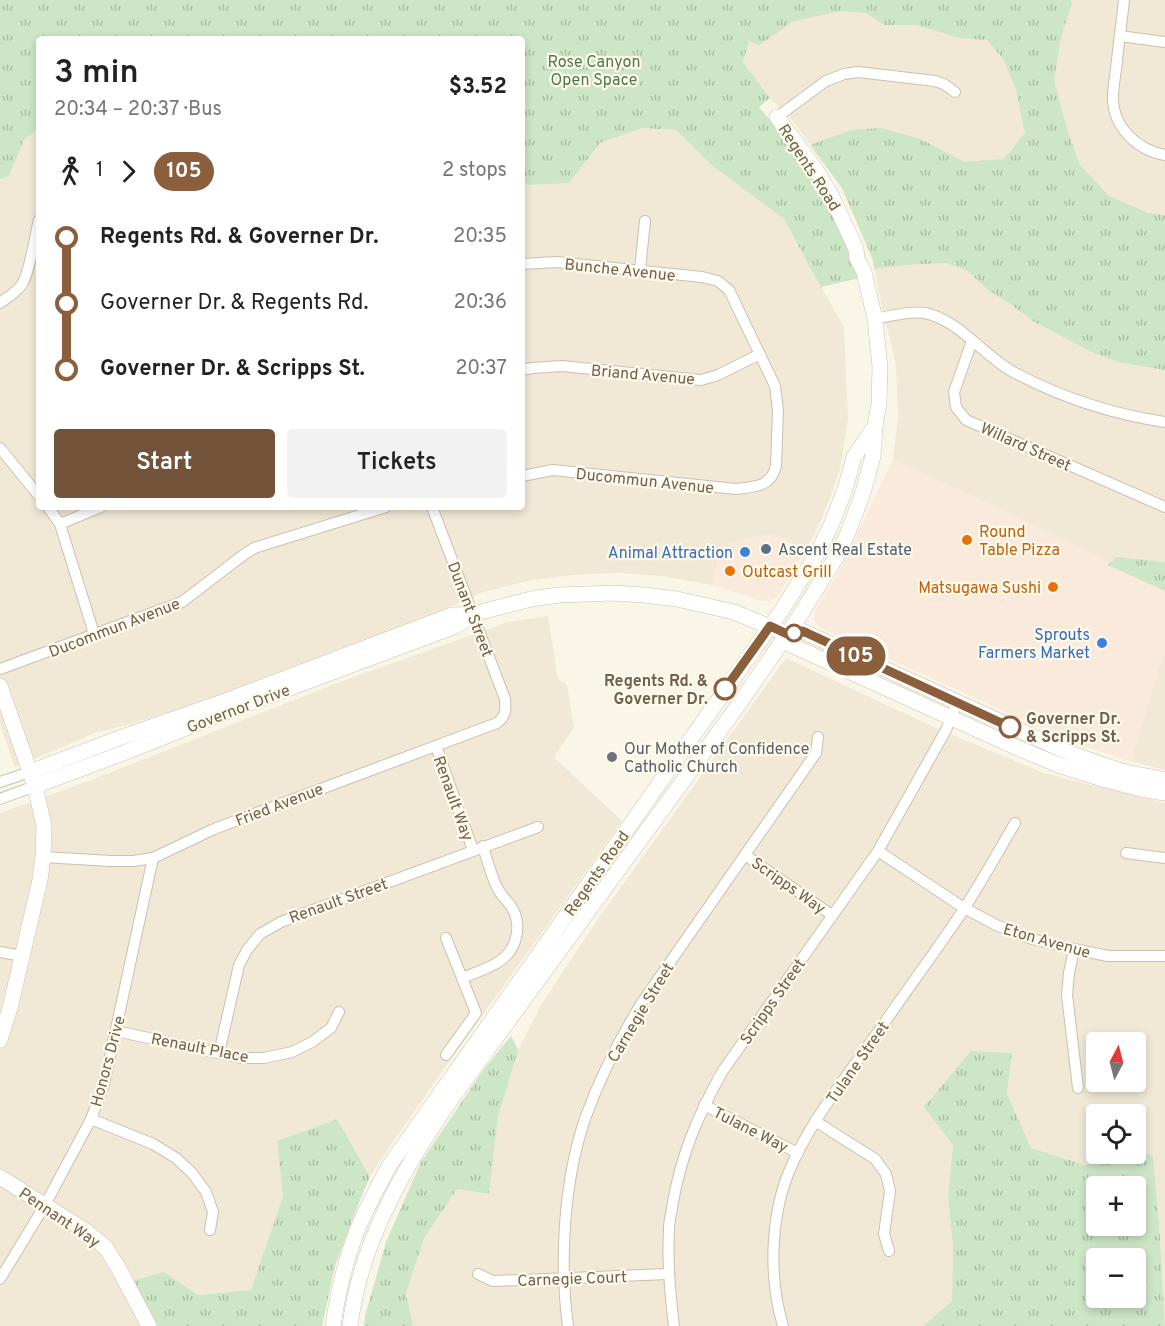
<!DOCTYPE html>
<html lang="en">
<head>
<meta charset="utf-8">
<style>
	body { margin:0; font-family:Overpass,sans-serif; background:#f2f2f2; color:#222; height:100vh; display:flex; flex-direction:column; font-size:22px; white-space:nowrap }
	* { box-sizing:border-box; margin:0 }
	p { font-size:20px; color:#767676 }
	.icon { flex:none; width:33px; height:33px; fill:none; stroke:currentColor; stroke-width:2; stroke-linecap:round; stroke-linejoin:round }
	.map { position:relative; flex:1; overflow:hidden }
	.side { position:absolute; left:36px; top:36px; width:489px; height:474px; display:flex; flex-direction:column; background:#fff; border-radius:6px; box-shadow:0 3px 9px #0003 }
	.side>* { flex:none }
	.badge { padding:0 12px; border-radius:20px; font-size:21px; line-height:39px }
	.needle { width:39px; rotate:7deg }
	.controls { position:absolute; left:1086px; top:1032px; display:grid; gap:12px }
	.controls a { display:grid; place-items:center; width:60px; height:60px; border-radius:6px; background:#fff; box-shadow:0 3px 9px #0003; font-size:30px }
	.map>.badge { position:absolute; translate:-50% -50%; box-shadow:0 0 0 3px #fff }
	.legs { display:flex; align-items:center; gap:9px; height:66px; padding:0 18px; font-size:20px }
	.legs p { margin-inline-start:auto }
	.overview { display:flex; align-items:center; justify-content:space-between; height:102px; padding:0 18px }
	h1 { font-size:33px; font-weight:600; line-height:45px }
	.action { display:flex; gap:12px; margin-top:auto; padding:12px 18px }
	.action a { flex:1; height:69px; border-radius:6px; background:#73523a; color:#fff; font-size:24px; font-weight:600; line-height:69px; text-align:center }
	.action a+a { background:#f2f2f2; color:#222 }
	ul { padding:0 18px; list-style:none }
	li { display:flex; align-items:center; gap:21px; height:66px; font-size:22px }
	li i { display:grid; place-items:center; width:9px; height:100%; margin:0 8px; background:currentColor }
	li i::after { content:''; width:15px; height:15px; margin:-8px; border:4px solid; border-radius:50%; background:#fff }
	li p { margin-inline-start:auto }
	li:first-child i { background:linear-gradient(#0000 50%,currentColor 0) }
	li:last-child i { background:linear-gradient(currentColor 50%,#0000 0) }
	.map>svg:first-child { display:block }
	.residential { fill:#f1e9d6; fill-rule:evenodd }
	.commercial { fill:#f9eadb }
	.grass { fill:url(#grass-tufts); fill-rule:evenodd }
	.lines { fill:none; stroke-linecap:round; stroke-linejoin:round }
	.street-casing { stroke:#cbc0ae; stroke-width:12 }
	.secondary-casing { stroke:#cdc1ac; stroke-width:16 }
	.street { stroke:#fff; stroke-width:10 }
	.secondary { stroke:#fff; stroke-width:15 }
	.line-1-casing { stroke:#fff; stroke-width:14 }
	.line-1 { stroke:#8b5e3c; stroke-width:9 }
	.food-dot { fill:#e8710a; stroke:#fdfaec; stroke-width:2 }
	.service-dot { fill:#5c6f8a; stroke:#fdfaec; stroke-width:2 }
	.shop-dot { fill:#3f7fe0; stroke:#fdfaec; stroke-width:2 }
	.stop-1-dot { fill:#fff; stroke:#8b5e3c; stroke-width:3 }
	.worship-dot { fill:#6b7280; stroke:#fdfaec; stroke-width:2 }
	.labels { text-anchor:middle; stroke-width:4.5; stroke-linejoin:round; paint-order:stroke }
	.park-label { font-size:16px; fill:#507a4a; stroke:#fdfaec }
	.street-label { font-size:16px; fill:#71614e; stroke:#fdfaec }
	.food-label { font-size:16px; fill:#c56008; stroke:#fdfaec; text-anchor:start }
	.service-label { font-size:16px; fill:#4e5e75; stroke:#fdfaec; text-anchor:start }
	.shop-label { font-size:16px; fill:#366cbe; stroke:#fdfaec; text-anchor:end }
	.stop-label { font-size:16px; font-weight:bold; fill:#71614e; stroke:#fdfaec; text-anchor:end }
	.worship-label { font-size:16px; fill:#5b616d; stroke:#fdfaec; text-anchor:start }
</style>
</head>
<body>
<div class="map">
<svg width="1165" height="1326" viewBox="0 0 1165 1326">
	<defs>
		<pattern id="grass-tufts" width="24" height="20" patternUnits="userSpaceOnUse" patternTransform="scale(1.5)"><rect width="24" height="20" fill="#cde6c6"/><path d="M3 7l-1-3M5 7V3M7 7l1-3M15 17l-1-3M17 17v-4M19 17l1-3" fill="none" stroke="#abbea3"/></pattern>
	</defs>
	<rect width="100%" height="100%" fill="#faf6e7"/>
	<g class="residential">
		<polygon points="748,0 1165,0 1165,589 979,499 893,460 898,417 896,365 880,299 873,260 842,188 792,120 770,98 743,62 756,15"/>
		<polygon points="39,127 39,507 522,507 522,180 529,185 569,183 600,143 642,128 676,130 710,164 784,219 844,328 848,419 845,439 840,469 830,498 819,525 806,550 773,533 721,545 712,585 662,576 618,573 573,575 527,581 483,592 447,608 242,690 137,722 95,733 15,767 0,724 0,179 9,176 24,140"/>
		<polygon points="548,616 558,679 567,685 574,728 554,757 622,821 451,1059 392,1143 370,1177 337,1119 278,1141 283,1196 251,1290 198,1295 164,1272 155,1326 0,1326 0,813 86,782 340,682 508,622"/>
		<polygon points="1165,648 1165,770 1131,761"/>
		<path d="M786 658 936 728 1044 773 1165 803V1324L1159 1223 1153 1157 1136 1147V1114H1096V1154H1116L1085 1165 1031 1148 1007 1094 1012 1053 953 1145 948 1197 953 1247 952 1301 923 1326H413L406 1294 424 1238 457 1189 489 1194 498 1117 516 1054 541 1005 598 919ZM1096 1042H1136V1082H1096Z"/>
	</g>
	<g class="commercial">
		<polygon points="893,460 979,499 1165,589 1165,648 1131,761 1075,743 820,628 814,620 815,611 838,573"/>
		<polygon points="773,533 806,550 777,597 771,601 763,601 712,585 721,545"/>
	</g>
	<g class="grass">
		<path d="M0 0H1071L1072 3 1061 37 1054 80 1067 129 1080 165 1109 196 1148 213 1165 215V370L1118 362 1092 352 1033 321 1009 303 988 290 967 270 946 263 904 265 874 269 873 260 842 188 810 145 851 130 881 128 921 139 964 162 1004 159 1025 133 1016 90 1004 60 987 40 959 38 916 25H884L866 13 842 11 794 21 759 45 749 41 743 62 770 98 759 107C786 139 813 171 832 209 844 230 851 255 860 278L821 287 784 219 710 164 676 130 642 128 600 143 569 183 529 185 522 180V39H39V127L24 140 9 176 0 179Z"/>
		<polygon points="1116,557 1165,562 1165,591 1108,565"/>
		<polygon points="511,1036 518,1050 498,1117 489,1194 457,1189 424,1238 406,1294 413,1326 364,1326 365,1316 386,1242 421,1162 484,1069"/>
		<path d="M971 1051 1012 1053 1007 1094 1031 1148 1085 1165 1116 1154H1136V1147L1153 1157 1159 1223 1165 1326H923L952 1301 953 1247 948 1197 953 1145 924 1107ZM1136 1186V1226H1096V1186ZM1136 1258V1298H1096V1258Z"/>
		<polygon points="337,1119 370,1177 358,1205 335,1266 322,1326 155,1326 132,1281 164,1272 198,1295 251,1290 283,1196 277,1141"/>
	</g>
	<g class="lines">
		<g class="street-casing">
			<g id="street">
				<path d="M1124 0C1122 20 1119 40 1117 60 1116 73 1113 85 1113 98 1113 127 1137 150 1165 155"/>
				<polyline points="1120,36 1165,42"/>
				<polyline points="777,117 826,81 844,74 858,72 935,81 944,84 955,92"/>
				<path d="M522 264 556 262 702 277 718 281 729 290 775 386 778 410 776 466C771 487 754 487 736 489L553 470 522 476"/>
				<polyline points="640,270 645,221"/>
				<path d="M0 303C7 298 17 292 22 284 30 272 35 235 39 220"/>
				<path d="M875 319C889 316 911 311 925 313 960 320 986 359 1017 374 1065 399 1111 414 1165 422"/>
				<polyline points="972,341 954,392 956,407 966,420 1165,507"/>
				<polyline points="522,370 532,368 562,366 701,380 718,375 760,354"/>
				<polyline points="0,448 39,496"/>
				<polyline points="48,507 60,524 94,634"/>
				<polyline points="60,524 101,507"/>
				<polyline points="0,669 182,602 242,556 254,548 386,507"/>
				<polyline points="436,746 473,850"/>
				<polyline points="0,782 30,772"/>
				<polyline points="0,799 35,786"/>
				<polyline points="878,851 964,908 996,925 1032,939 1074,949 1108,956 1165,956"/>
				<polyline points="1126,853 1165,858"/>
				<polyline points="745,855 832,915"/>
				<path d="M43 857 111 861H133L153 858 214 829 497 723C506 716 506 710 505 699L432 507"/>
				<polyline points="1074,949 1069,973 1067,995 1078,1088"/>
				<polyline points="0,952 22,956"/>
				<path d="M462 978C484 969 511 963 516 937 518 929 518 922 515 914 512 905 504 899 499 891 492 879 487 860 483 846"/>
				<polyline points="116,1031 241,1058 264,1058 292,1052 312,1042 331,1028 339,1012"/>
				<polyline points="219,1053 239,965 247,950 260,934 281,922 538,827"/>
				<polyline points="446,1055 476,1013 446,938"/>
				<polyline points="704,1105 798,1153"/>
				<polyline points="91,1119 153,1144 176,1158 192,1173 206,1192 213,1212 210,1230"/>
				<polyline points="815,1121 875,1159 886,1174 890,1191 884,1234 889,1251"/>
				<polyline points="478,1274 493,1281 668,1274"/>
				<polyline points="0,1279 45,1205 91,1119 104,1084 153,858"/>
				<path d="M568 1326C559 1260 564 1179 586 1116 601 1075 620 1038 643 1001L816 753 818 737"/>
				<path d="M674 1326C670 1294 667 1262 669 1229 669 1220 672 1211 673 1202 682 1152 698 1116 722 1072L878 851 946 730 957 703"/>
				<path d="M783 1326C769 1279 770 1220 788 1174 808 1124 847 1076 878 1032 906 991 936 951 964 909 982 881 998 852 1015 823"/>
			</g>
		</g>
		<g class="secondary-casing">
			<g id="secondary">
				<polyline points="787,634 791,645 1013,746 1061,766 1106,780 1141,789 1165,793"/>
				<polyline points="0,686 35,786 44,826 43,857 40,880 10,1008 0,1040"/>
				<polyline points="30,772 122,737 225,701 452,615 473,614 531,599 559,595 614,593 644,595 677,599 734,612 787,634 802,631 1067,752 1121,771 1165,780"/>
				<polyline points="35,786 126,752 231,710 456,626 473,614"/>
				<polyline points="0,1177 86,1231 106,1248 119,1269 149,1326"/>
				<path d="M333 1326C338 1290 347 1253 362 1219 370 1201 380 1183 389 1166L782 610 818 552 832 523 845 489 854 457 875 426"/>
				<path d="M350 1326C360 1245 402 1171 447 1105L737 707 799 617 835 559 847 535 863 493 873 456 875 426 879 404 880 367 875 319 871 302 864 272 857 259 856 249 831 195 816 170 777 117"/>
			</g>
		</g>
		<use href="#street" class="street"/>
		<use href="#secondary" class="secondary"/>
	</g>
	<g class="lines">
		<g class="line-1-casing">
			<polyline id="line-1" points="725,689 770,626 787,634 802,631 807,633 1010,727"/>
		</g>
		<use href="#line-1" class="line-1"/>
	</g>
	<g class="food-dot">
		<circle cx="967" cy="540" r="6"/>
		<circle cx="730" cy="571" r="6"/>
		<circle cx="1053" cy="587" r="6"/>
	</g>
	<circle class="service-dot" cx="766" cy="549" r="6"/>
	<g class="shop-dot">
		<circle cx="745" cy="552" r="6"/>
		<circle cx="1102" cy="643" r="6"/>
	</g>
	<g class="stop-1-dot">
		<circle cx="794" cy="633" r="8"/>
		<circle cx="725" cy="689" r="10"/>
		<circle cx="1010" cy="727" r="10"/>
	</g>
	<circle class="worship-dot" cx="612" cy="757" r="6"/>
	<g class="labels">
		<g class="park-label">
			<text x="594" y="67">Rose Canyon<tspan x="594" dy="18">Open Space</tspan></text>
		</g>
		<g class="street-label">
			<text transform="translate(810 167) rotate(57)" y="6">Regents Road</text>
			<text transform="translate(620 269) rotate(6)" y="6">Bunche Avenue</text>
			<text transform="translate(643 374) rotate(5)" y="6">Briand Avenue</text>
			<text transform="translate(1026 446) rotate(24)" y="6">Willard Street</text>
			<text transform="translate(645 480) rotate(6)" y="6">Ducommun Avenue</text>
			<text transform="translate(471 609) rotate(69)" y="6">Dunant Street</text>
			<text transform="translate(114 627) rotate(-21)" y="6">Ducommun Avenue</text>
			<text transform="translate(238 708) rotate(-21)" y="6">Governor Drive</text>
			<text transform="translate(454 798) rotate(70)" y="6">Renault Way</text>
			<text transform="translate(279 804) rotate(-21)" y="6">Fried Avenue</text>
			<text transform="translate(596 873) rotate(-55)" y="6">Regents Road</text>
			<text transform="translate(789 885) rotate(35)" y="6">Scripps Way</text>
			<text transform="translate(338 900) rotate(-20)" y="6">Renault Street</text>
			<text transform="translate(1047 940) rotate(16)" y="6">Eton Avenue</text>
			<text transform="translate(772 1001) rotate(-55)" y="6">Scripps Street</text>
			<text transform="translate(640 1012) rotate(-59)" y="6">Carnegie Street</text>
			<text transform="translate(200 1047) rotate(11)" y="6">Renault Place</text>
			<text transform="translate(107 1061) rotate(-75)" y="6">Honors Drive</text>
			<text transform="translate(857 1062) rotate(-55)" y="6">Tulane Street</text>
			<text transform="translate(751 1129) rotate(27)" y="6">Tulane Way</text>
			<text transform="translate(60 1217) rotate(34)" y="6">Pennant Way</text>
			<text transform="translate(572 1278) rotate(-2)" y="6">Carnegie Court</text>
		</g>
		<g class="food-label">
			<text x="979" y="537">Round<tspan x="979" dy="18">Table Pizza</tspan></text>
			<text x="742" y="577">Outcast Grill</text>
			<text x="1041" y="593" text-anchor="end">Matsugawa Sushi</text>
		</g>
		<g class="service-label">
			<text x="778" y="555">Ascent Real Estate</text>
		</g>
		<g class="shop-label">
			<text x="733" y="558">Animal Attraction</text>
			<text x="1090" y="640">Sprouts<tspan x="1090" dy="18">Farmers Market</tspan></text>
		</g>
		<g class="stop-label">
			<text x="708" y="686">Regents Rd. &amp;<tspan x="708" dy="18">Governer Dr.</tspan></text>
			<text x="1026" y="724" text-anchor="start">Governer Dr.<tspan x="1026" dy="18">&amp; Scripps St.</tspan></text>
		</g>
		<g class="worship-label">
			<text x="624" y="754">Our Mother of Confidence<tspan x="624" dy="18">Catholic Church</tspan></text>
		</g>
	</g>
</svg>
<div class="controls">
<a><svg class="needle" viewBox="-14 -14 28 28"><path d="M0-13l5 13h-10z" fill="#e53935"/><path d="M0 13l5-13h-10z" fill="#767676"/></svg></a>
<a><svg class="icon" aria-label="locate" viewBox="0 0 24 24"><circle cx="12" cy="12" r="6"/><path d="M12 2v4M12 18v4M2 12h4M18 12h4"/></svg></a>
<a>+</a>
<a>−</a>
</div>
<b class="badge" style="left:856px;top:656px;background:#8b5e3c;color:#fff">105</b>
<section class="side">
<div class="overview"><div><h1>3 min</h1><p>20:34 – 20:37 · Bus</p></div><b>$3.52</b></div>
<div class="legs"><svg class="icon" aria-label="walk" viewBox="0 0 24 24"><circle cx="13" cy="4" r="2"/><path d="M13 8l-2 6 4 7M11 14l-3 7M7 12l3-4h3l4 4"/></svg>1<svg class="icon" aria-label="forward" viewBox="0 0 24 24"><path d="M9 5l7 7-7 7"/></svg><b class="badge" style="background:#8b5e3c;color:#fff">105</b><p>2 stops</p></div>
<ul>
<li><i style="color:#8b5e3c"></i><b>Regents Rd. &amp; Governer Dr.</b><p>20:35</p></li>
<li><i style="color:#8b5e3c"></i><span>Governer Dr. &amp; Regents Rd.</span><p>20:36</p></li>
<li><i style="color:#8b5e3c"></i><b>Governer Dr. &amp; Scripps St.</b><p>20:37</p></li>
</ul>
<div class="action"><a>Start</a><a>Tickets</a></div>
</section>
</div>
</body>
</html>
